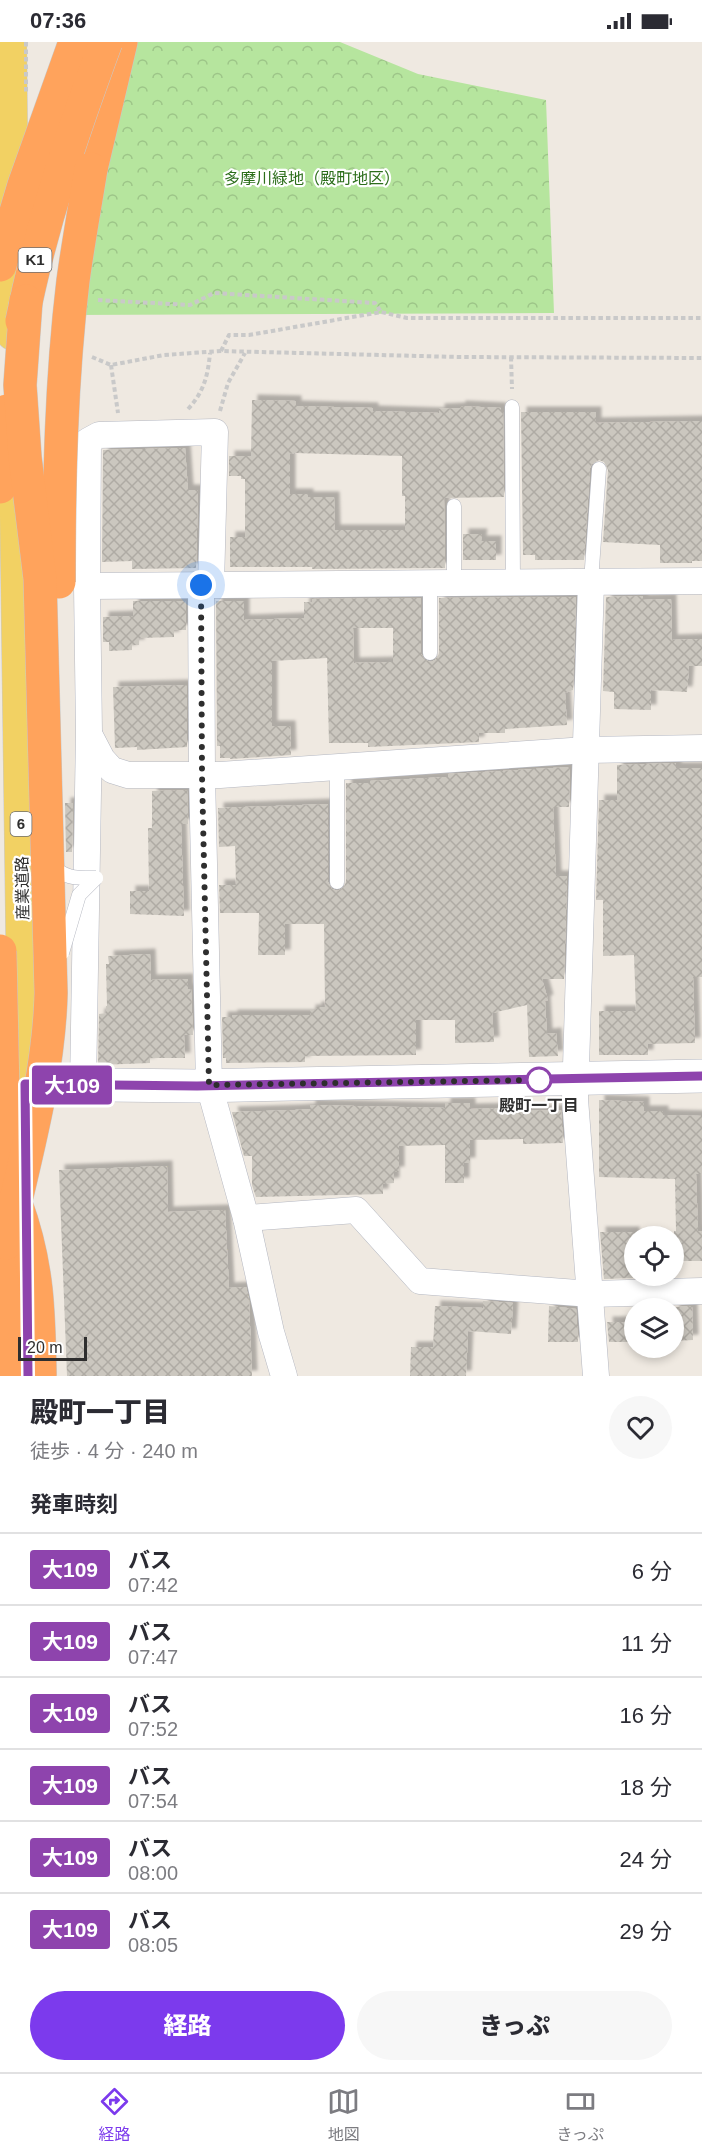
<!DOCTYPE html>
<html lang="ja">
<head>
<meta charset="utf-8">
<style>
	body { margin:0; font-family:Arial,"Noto Sans JP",sans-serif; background:#f7f7f7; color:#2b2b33; height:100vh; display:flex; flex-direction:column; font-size:22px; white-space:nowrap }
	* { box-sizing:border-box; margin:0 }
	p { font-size:20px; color:#7c7c81 }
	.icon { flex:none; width:33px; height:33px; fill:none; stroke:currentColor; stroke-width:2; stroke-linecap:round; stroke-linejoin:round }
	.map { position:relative; height:1334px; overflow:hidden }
	.side { display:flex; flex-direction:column; background:#fff; flex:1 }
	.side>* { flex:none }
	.badge { padding:0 12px; border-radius:4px; font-size:21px; line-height:39px }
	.tools { position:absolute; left:624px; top:1184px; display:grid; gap:12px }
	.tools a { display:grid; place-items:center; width:60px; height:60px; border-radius:50%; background:#fff; box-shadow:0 3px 9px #0003; font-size:30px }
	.scale { position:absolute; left:18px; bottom:15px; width:69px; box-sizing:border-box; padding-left:6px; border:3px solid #2e2e2e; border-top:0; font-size:16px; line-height:21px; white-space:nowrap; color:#2e2e2e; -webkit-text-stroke:4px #fff; paint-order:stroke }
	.you { position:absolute; width:30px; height:30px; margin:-15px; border:4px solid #fff; border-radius:50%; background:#1a73e8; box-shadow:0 0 0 9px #1a73e833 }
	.map>.badge { position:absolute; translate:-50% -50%; box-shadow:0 0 0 3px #fff }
	h2 { padding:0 30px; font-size:22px; line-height:54px }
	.round { display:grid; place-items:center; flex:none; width:63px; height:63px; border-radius:32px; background:#f7f7f7 }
	.head { display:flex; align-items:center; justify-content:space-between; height:102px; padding:0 30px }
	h1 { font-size:28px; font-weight:800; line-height:45px }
	.primary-button { display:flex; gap:12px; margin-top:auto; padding:12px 30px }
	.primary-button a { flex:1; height:69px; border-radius:36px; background:#7c3aed; color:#fff; font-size:24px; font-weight:800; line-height:69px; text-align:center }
	.primary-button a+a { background:#f7f7f7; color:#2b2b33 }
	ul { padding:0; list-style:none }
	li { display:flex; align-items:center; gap:18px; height:72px; padding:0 30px; border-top:2px solid #e1e1e2 }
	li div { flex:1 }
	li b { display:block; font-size:22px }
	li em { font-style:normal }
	li .badge { min-width:66px; font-weight:700; text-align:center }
	.status { display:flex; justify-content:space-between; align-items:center; height:42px; padding:0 30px; background:#fff; direction:ltr }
	.status svg { height:16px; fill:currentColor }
	.tab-bar { display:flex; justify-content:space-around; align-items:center; height:84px; border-top:2px solid #e1e1e2; background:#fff; font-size:16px; color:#7c7c81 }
	.tab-bar a { display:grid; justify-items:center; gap:3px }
	.tab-bar .current { color:#7c3aed }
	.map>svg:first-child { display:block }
	.park { fill:url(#park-crowns) }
	.building { fill:url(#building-cross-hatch); fill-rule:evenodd; filter:url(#shadow) }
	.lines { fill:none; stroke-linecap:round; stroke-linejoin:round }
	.lane-casing { stroke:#b4b7c1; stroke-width:15 }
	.street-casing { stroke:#b4b7c1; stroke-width:27 }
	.secondary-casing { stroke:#b4b7c1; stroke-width:34 }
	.primary-casing { stroke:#c9c9c9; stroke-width:34 }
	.highway-casing { stroke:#c9c9c9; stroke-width:34 }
	.path { stroke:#c9c9c9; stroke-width:4; stroke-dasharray:4.5 3; stroke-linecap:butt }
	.lane { stroke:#fff; stroke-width:14 }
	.street { stroke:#fff; stroke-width:26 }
	.secondary { stroke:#fff; stroke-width:33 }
	.primary { stroke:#f2d163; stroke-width:33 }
	.highway { stroke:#ffa35c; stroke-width:33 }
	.lane-bridge-casing { stroke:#b4b7c1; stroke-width:15; stroke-linecap:butt }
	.highway-bridge-casing { stroke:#c9c9c9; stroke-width:34; stroke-linecap:butt }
	.path-bridge { stroke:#c9c9c9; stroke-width:4; stroke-dasharray:4.5 3; stroke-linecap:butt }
	.lane-bridge { stroke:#fff; stroke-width:14 }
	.highway-bridge { stroke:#ffa35c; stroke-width:33 }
	.line-casing { stroke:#fff; stroke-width:14 }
	.line { stroke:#8e44ad; stroke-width:9 }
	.walk { stroke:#2e2e2e; stroke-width:6; stroke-dasharray:0 10.8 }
	.stop-dot { fill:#fff; stroke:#8e44ad; stroke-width:3 }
	.labels { text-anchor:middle; stroke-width:4.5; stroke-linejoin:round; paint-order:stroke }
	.shield { fill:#fff; stroke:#6d6d6d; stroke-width:1.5 }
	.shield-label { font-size:15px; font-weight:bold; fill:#2e2e2e }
	.park-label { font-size:16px; fill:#2c6e1b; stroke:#fff }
	.street-label { font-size:16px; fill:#2e2e2e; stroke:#fff }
	.stop-label { font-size:16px; font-weight:bold; fill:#2e2e2e; stroke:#fff }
</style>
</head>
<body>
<div class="status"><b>07:36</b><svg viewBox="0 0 49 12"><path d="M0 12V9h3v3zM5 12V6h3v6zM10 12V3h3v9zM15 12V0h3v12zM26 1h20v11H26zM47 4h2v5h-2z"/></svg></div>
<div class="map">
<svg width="702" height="1334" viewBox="0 0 702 1334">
	<defs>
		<pattern id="park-crowns" width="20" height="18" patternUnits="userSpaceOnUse" patternTransform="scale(1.5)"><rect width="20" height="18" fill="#b6e59e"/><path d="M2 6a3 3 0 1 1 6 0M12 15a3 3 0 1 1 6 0" fill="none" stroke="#9dc588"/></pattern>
		<pattern id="building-cross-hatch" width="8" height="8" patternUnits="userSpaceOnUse" patternTransform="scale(1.5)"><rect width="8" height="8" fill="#cbc7bf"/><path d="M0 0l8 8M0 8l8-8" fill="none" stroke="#afaba4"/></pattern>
		<filter id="shadow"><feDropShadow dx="5.5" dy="-5.5" stdDeviation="1.5" flood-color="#0004"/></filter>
	</defs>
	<rect width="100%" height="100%" fill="#efe9e1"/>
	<polygon class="park" points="135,0 340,0 418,32 546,58 554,271 69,273"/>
	<g class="building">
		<path d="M252 358 296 359V364L373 366V369L439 371V367L460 366V364L501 366V370H503L504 455 444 456 445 526 312 527V525H230V495H245V437H241V434H229V414H251ZM294 411 402 414V454H405V488H335L334 455H308V452H290V412Z"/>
		<polygon points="521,370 596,370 596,381 702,379 702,519 692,519 692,521 660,521 660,503 603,500 608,428 604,420 599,418 592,422 590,426 584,518 535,518 535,513 523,513"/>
		<polygon points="185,406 188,448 198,448 196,526 132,527 132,519 102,520 103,408"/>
		<polygon points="463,492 482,492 481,499 496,499 496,518 463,518"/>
		<polygon points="643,554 643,558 671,557 672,598 702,597 702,624 689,624 687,650 651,648 651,668 614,667 614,650 603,649 606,555"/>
		<path d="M576 555 573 648 565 651 567 683 505 687V691H479V700L368 705V701H329L327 616 272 619V684H290L291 713 230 717V716H220V704H217L216 559H244V578L304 576V560H312V557L421 556V612L425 618 431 620 435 618 439 612V556ZM353 586H393V620L354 621Z"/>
		<polygon points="133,559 186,559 186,588 174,588 174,595 139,596 139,603 132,603 132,608 109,609 109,600 103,600 103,575 133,574"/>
		<polygon points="187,643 187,705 137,708 137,705 115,706 113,645"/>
		<polygon points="676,721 676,726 702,726 702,935 693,935 695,1001 648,1002 648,1013 599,1013 599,969 636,969 634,913 603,914 603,858 596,858 599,758 617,758 617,723"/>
		<polygon points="570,725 569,765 553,765 556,834 567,834 564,937 542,937 548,958 545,959 547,992 556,991 558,1014 529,1015 527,963 492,971 494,1000 455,1001 455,978 416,978 416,1013 305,1014 305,1020 226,1021 226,1016 223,1016 222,975 232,975 232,973 310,973 310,968 316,968 316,965 325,965 324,882 285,882 285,913 258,913 259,871 220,871 219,843 236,843 235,804 219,805 218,766 328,762 328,840 332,847 338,849 344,845 346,840 346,741 370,741 370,739 448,735 448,732"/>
		<polygon points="187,748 188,782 181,782 184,874 130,872 130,849 149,849 148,786 152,786 152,749"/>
		<polygon points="65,761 73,761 72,810 66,810"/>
		<polygon points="150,912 151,938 188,937 188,947 191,947 193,993 184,993 185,1016 150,1016 150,1021 98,1023 99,972 106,971 106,964 107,964 106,922 109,922 108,914"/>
		<polygon points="599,1058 644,1060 644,1069 663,1069 663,1073 702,1074 702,1132 696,1132 698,1189 702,1189 702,1219 674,1219 674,1189 676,1189 675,1137 599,1135"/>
		<polygon points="445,1061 470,1061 470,1067 524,1066 524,1069 561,1068 563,1101 523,1102 523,1097 470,1098 470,1121 464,1121 464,1141 445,1141 445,1103 399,1104 399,1130 394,1130 394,1141 383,1142 383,1152 256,1155 252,1143 252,1114 244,1114 232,1070 295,1068 310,1067 310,1063 445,1066"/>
		<polygon points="167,1124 168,1170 225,1168 229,1246 246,1245 249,1258 252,1334 67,1334 59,1128"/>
		<polygon points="600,1190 634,1190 634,1236 604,1237"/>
		<polygon points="483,1259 513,1261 511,1292 468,1289 466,1334 410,1334 411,1305 433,1305 435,1264 483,1266"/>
		<polygon points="549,1264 576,1267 578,1300 548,1300"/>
		<polygon points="692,1264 693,1298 674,1299 674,1265"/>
		<polygon points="607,1280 634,1280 634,1300 609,1300"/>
	</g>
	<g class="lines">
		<g class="lane-casing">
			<g id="lane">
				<polyline points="512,365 513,541"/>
				<polyline points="454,464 454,541"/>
				<polyline points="591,540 599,427"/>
				<polyline points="430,541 430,611"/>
				<polyline points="337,726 337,840"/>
			</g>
		</g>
		<g class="street-casing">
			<g id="street">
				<polyline points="591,540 575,1057 596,1334"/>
				<polyline points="201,543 202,733 209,1043 246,1176 271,1290 284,1334"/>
				<polyline points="87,544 702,539"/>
				<polyline points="90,694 102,717 112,728 128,733 220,733 586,708 702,706"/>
				<polyline points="83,1044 89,691 87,544 88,399 99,393 215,390 211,543"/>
				<polyline points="246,1176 356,1168 420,1239 591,1252 702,1249"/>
			</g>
		</g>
		<g class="secondary-casing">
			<polyline id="secondary" points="14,1042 197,1044 702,1034"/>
		</g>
		<g class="primary-casing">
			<g id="primary">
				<polyline points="10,0 13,292"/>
				<polyline points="16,437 25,1084"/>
			</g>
		</g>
		<g class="highway-casing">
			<polyline id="highway" points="91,127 121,0"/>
		</g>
		<g class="path">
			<polyline points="98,258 190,263 214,251 375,261 381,270"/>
			<polyline points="221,309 229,293 249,293 381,270 407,276 702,276"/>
			<polyline points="92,315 111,323 164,313 221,309 459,315 702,316"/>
			<polyline points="511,315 512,347"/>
			<polyline points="111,323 118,371"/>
			<path d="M188 367C204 350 208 333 210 311"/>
			<polyline points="220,369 228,341 245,311"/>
		</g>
		<use href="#lane" class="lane"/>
		<use href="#street" class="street"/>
		<use href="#secondary" class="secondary"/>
		<use href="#primary" class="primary"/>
		<use href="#highway" class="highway"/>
		<g class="lane-bridge-casing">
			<g id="lane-bridge">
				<path d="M51 821C62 837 78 836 96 836"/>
				<polyline points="62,911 79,853 96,836"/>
			</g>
		</g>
		<g class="highway-bridge-casing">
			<g id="highway-bridge">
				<polyline points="0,223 24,143 75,0"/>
				<path d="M22 279C41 183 72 92 106 0"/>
				<polyline points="0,445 7,369"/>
				<path d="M59 540C59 440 61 339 73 239 78 202 85 164 91 127"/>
				<polyline points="0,909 9,1334"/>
				<path d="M16 1162C38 1222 39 1270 40 1334"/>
				<path d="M6 1201C24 1119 49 1035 51 951L40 537 25 415 20 343 26 259"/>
			</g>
		</g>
		<polyline class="path-bridge" points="26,0 26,50"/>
		<use href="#lane-bridge" class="lane-bridge"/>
		<use href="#highway-bridge" class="highway-bridge"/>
	</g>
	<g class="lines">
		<g class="line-casing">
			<polyline id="line" points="28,1334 25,1042 197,1044 702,1034"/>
		</g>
		<use href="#line" class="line"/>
		<polyline class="walk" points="201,543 202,733 209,1043 539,1038"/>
	</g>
	<circle class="stop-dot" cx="539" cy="1038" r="12"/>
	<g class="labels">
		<g class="shield">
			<rect x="18.5" y="206" width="33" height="24" rx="4.5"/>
			<rect x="10.5" y="770" width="21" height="24" rx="4.5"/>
		</g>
		<g class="shield-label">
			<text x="35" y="223">K1</text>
			<text x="21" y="787">6</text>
		</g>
		<g class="park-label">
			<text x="312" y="142">多摩川緑地（殿町地区）</text>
		</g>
		<g class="street-label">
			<text transform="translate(22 846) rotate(-91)" y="6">産業道路</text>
		</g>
		<g class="stop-label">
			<text x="539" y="1069">殿町一丁目</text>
		</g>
	</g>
</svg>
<div class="tools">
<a><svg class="icon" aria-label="locate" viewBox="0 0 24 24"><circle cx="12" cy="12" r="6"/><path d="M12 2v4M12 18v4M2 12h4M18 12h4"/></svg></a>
<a><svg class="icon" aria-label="layers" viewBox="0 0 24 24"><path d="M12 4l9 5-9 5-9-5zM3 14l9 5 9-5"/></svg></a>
</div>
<div class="scale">20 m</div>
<div class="you" style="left:201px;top:543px"></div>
<b class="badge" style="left:72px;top:1043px;background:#8e44ad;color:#fff">大109</b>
</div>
<section class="side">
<div class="head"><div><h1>殿町一丁目</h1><p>徒歩 · 4 分 · 240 m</p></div><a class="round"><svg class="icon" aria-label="heart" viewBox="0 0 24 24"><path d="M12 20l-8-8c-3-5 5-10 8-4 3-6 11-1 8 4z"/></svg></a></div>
<h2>発車時刻</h2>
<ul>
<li><span class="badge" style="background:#8e44ad;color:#fff">大109</span><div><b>バス</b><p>07:42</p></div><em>6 分</em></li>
<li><span class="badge" style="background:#8e44ad;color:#fff">大109</span><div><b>バス</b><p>07:47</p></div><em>11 分</em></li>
<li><span class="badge" style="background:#8e44ad;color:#fff">大109</span><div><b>バス</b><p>07:52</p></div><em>16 分</em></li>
<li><span class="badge" style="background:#8e44ad;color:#fff">大109</span><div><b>バス</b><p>07:54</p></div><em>18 分</em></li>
<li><span class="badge" style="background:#8e44ad;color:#fff">大109</span><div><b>バス</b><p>08:00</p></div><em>24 分</em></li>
<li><span class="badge" style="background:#8e44ad;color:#fff">大109</span><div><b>バス</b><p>08:05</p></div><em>29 分</em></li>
</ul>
<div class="primary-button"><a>経路</a><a>きっぷ</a></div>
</section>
<nav class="tab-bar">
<a class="current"><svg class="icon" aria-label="directions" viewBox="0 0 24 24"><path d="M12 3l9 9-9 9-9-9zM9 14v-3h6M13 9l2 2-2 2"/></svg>経路</a>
<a><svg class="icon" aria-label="map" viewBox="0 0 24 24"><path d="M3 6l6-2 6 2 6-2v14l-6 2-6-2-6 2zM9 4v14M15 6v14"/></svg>地図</a>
<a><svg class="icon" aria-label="tickets" viewBox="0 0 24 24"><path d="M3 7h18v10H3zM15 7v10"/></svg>きっぷ</a>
</nav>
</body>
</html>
